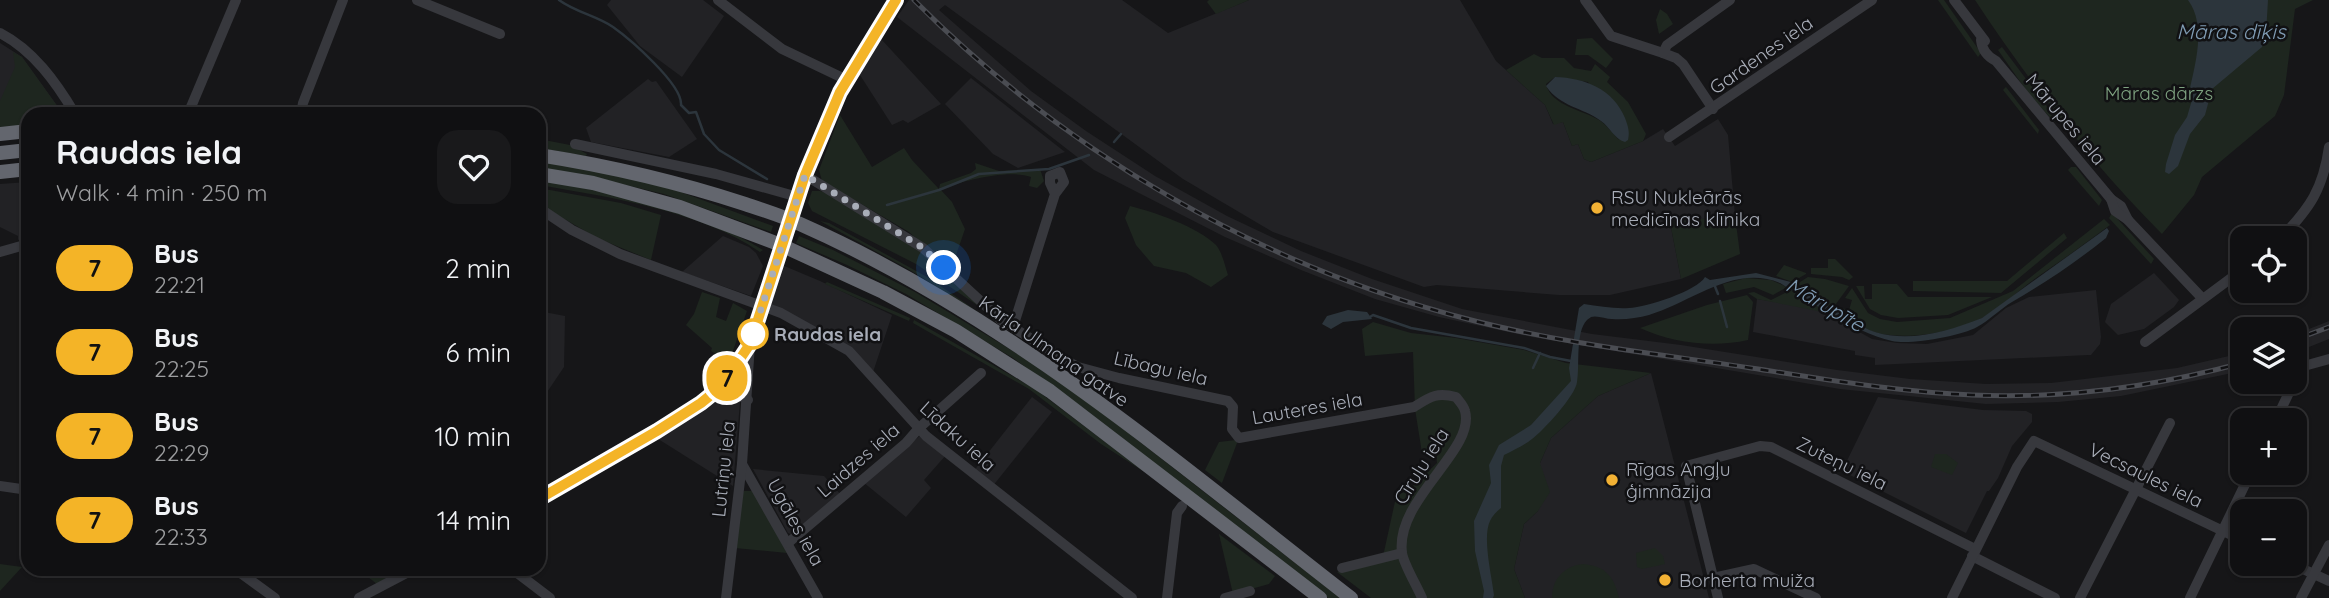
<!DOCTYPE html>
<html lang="en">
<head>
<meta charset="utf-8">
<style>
	body { margin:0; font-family:Quicksand,sans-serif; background:#19191b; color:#f1f3f6; height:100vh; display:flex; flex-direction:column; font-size:26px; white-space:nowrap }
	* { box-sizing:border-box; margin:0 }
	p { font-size:23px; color:#9c9d9f }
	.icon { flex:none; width:38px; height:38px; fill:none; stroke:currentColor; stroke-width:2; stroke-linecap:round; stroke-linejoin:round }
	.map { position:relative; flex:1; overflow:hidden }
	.side { position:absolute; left:21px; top:107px; width:525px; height:469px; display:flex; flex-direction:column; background:#101012; border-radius:21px; box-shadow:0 2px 5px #0004,0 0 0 2px #303032 }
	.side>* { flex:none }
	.badge { padding:0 14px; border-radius:23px; font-size:24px; line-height:46px }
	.tools { position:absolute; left:2230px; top:226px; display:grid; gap:14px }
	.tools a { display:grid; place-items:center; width:77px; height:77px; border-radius:14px; background:#101012; box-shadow:0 2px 5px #0004,0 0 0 2px #303032; font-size:35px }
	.you { position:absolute; width:35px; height:35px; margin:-18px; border:5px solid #fff; border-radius:50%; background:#1a73e8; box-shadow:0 0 0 10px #1a73e833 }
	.map>.badge { position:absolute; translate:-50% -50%; box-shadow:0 0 0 4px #fff }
	.round { display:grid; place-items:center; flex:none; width:74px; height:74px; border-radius:21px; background:#19191b }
	.headline { display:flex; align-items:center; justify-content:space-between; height:119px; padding:0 35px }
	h1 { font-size:33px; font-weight:700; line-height:52px }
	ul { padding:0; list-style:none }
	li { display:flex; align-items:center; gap:21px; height:84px; padding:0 35px }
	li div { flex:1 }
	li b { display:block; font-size:26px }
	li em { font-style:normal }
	li .badge { min-width:77px; font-weight:700; text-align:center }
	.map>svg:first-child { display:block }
	.built { fill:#222225 }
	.green { fill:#1e261f; fill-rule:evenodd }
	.water { fill:#2c353c }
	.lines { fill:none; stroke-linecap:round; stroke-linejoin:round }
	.stream { stroke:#2c353c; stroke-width:2.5 }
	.minor { stroke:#37383d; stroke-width:10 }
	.highway { stroke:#63666e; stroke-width:14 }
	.rail-casing { stroke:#4a4c52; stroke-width:5 }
	.rail { stroke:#111113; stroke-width:2.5; stroke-dasharray:8; stroke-linecap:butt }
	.line-casing { stroke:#fff; stroke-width:16 }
	.line { stroke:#f4b427; stroke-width:10 }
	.walk { stroke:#a8adb8; stroke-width:7; stroke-dasharray:0 12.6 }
	.poi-dot { fill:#f2b134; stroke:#111113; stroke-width:2.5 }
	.stop-dot { fill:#fff; stroke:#f4b427; stroke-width:3.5 }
	.labels { text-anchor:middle; stroke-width:5; stroke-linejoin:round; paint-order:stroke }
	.street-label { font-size:19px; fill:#a8adb8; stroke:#111113 }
	.park-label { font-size:19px; fill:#7fa381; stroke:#111113 }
	.poi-label { font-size:19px; fill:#a8adb8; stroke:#111113; text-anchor:start }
	.stop-label { font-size:19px; font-weight:bold; fill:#a8adb8; stroke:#111113; text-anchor:start }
	.water-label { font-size:21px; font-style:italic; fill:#7f9bb3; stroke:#111113 }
</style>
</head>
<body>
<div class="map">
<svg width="2329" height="598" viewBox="0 0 2329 598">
	<rect width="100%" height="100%" fill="#161618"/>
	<g class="built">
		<polygon points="611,0 703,0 724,16 682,77 640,46 607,5"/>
		<polygon points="909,0 1122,0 1168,33 1249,0 1460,0 1496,61 1545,105 1553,124 1563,122 1572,146 1578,144 1584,159 1591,162 1643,141 1663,129 1675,146 1718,119 1728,135 1735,216 1670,222 1681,279 1610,295 1559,295 1437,285 1424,287 1273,232 1183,179 945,5 939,10 1031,91 1086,131 1155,176 1227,216 1301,251 1372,279 1462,309 1592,334 1681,345 1837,370 1910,379 1986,384 2051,383 2177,368 2242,353 2242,371 2121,396 2058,402 1986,404 1840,389 1532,337 1439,317 1375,299 1301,270 1225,237 1094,170 897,17"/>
		<polygon points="881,39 941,104 908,123 903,120 892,125 860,75"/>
		<polygon points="0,43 22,57 63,114 28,114 0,122"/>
		<polygon points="971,78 1065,152 1018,168 993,154 945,104"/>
		<polygon points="648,79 652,82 656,81 697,139 669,157 591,142 586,128"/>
		<polygon points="28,182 28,237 18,240 18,236 0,227 0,184"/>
		<polygon points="723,236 749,247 756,253 763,266 751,296 682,272"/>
		<polygon points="782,265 820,281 892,315 873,372 770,303 780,271 779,269"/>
		<polygon points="2154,273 2179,300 2174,307 2144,329 2118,335 2105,322 2111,304"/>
		<polygon points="2096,290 2101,337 2100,344 2091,355 2088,355 1875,365 1875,358 1855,355 1855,351 1753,332 1757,299 1818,309 1872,339 1897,343 1927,344 1973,335 2006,308 2029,297"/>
		<polygon points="539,311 565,316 564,367 539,404"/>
		<polygon points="2329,321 2329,339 2294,353 2294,335"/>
		<polygon points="1651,373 1709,598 1525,598 1514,569 1524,524 1538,511 1540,463 1551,438 1598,396"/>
		<polygon points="725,394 735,396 740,402 733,486 655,437"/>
		<polygon points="1032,397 1052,412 992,487 973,472"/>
		<polygon points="1878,397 1983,410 2026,411 2032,414 2032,422 2012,446 1998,478 1989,491 1987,491 1966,533 1842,471"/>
		<polygon points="920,436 946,455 924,480 931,488 906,517 863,482"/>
		<polygon points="753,469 824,476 841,495 791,534 788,533"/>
	</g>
	<g class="green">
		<polygon points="1209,0 1249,0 1216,14 1207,2"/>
		<polygon points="1938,0 1944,0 1981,53 1978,57"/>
		<path d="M1975 0H2313L2295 9 2284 95 2275 116 2202 177 2194 195 2162 234C2093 165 2029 82 1975 0Z"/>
		<polygon points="1660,9 1667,14 1673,24 1659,34 1656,20"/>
		<polygon points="1592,38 1613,59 1606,68 1588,55 1575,55 1577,39"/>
		<polygon points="2002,47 2057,120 2054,122 2028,93 1998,50"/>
		<polygon points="13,52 22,57 63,114 28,114 28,125 0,127 0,101 15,67"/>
		<path d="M1534 54 1542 58H1564L1574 68 1591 71 1595 64 1610 77 1607 82 1628 102 1646 134 1643 141 1591 162 1584 159 1578 144 1572 146 1563 122 1554 125 1545 105 1506 70ZM1555 77 1588 82 1619 140C1613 134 1607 125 1599 120 1583 110 1551 106 1546 84Z"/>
		<polygon points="2006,87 2039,130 2038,134 2003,90"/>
		<path d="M840 115 872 167 904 148 912 160 939 189 940 184 971 173 976 169 975 163 999 171 1040 169 1044 181 1037 188 1029 186 1031 177C1007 169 964 181 940 189L952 202 965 229 951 270 909 232 822 181 819 170Z"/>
		<polygon points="539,139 570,145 587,154 586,156 539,148"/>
		<polygon points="539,160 636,179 678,191 773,226 771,232 664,194 596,178 539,168"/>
		<polygon points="2071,167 2076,167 2102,200 2099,206 2068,170"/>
		<path d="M539 180C615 193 696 209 763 250L760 252C700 211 610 197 539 185Z"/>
		<polygon points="539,188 621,203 661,215 651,260 597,238 539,204"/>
		<polygon points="812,191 820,191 833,195 903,238 930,260 980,307 916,264 812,211 808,203"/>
		<path d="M1130 206C1154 212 1198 227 1216 245 1222 252 1225 266 1228 275L1211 287 1186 273 1154 266 1136 245 1125 218Z"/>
		<polygon points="2112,213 2154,259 2151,264 2109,218"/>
		<polygon points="1735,216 1740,254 1681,279 1670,222"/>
		<path d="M2104 219 2110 225C2086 243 2061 261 2036 278 2018 291 2002 306 1984 317 1957 333 1903 341 1874 332 1860 327 1848 318 1836 310L1838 307 1849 310 1852 300 1845 298 1852 288 1868 313 1880 319 1897 322 1950 318 2013 291Z"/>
		<polygon points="820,221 829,223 929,278 981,314 908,269"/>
		<polygon points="2064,233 2067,238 2001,293 1913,291 1913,281 2007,281"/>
		<polygon points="799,236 833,250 915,292 1023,357 1086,400 1340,598 1328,598 1090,413 1013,358 906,294 847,265 796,243"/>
		<polygon points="1828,259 1835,259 1853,277 1849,280 1842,277 1811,274 1811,268 1828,268"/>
		<polygon points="1784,265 1806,273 1806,274 1792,282 1776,276"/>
		<polygon points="1808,277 1825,279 1849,286 1833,308 1830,308 1797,284"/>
		<polygon points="1746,278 1771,280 1787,287 1773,295 1754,287 1726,293 1723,284"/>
		<polygon points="827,282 910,318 909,321 825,284"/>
		<polygon points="1872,284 1897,284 1908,297 1992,297 1948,315 1898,318 1881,315 1870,309 1856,286 1864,286 1865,299 1872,299"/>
		<polygon points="1791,290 1828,313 1757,299 1748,293 1754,292 1771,300"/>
		<polygon points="702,292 720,298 716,317 726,321 733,303 747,311 729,362 711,351 712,348 686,325 694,314"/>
		<path d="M1747 295 1753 302 1748 340C1713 348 1672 343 1640 328L1707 305Z"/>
		<polygon points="914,320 1035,389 1149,475 1101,444 1029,389 913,323"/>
		<polygon points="1373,322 1411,333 1456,338 1524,350 1566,363 1651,373 1598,396 1551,438 1540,463 1550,492 1538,511 1524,524 1514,569 1525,598 1371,598 1337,572 1382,561 1396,497 1414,485 1437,463 1436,452 1422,453 1415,409 1413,352 1365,356 1362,329"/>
		<polygon points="1236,440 1237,443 1222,483 1205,470 1219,442"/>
		<polygon points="1935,454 1946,454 1958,463 1952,475 1931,467"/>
		<polygon points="744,491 752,491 755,493 787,553 735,548 741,495"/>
		<polygon points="1219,534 1275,576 1269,584 1233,594"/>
		<polygon points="1655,548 1663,556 1665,564 1642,569 1637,567 1636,553"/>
		<polygon points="0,564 22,567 0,591"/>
		<path d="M1583 564C1606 566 1614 577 1619 598H1552C1552 579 1564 566 1583 564Z"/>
		<polygon points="382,569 403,569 377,584 368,577"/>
	</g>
	<g class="water">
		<path d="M2188 0H2268L2266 34 2262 47 2212 89 2205 115 2190 134 2178 166 2169 174 2165 172 2166 164 2175 135 2187 117 2192 100 2189 93C2195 64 2207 26 2188 0Z"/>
		<path d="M1555 77C1585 78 1613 89 1625 118 1628 126 1630 132 1628 140L1625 142C1614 139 1610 127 1601 121 1582 107 1560 107 1546 86Z"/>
		<path d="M2107 228 2109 231 2106 238C2076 262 2045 283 2012 302 2000 309 1990 320 1977 327 1961 336 1911 345 1892 341 1872 336 1850 326 1833 315L1836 310C1849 318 1860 327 1875 332 1910 343 1949 331 1982 318Z"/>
		<path d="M1756 273 1795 283 1830 308 1828 313 1780 283C1733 264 1691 303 1649 315 1638 318 1624 320 1612 319 1606 319 1597 315 1591 317 1590 318 1588 319 1587 320 1575 332 1580 366 1577 382 1576 395 1543 431 1532 439 1523 446 1514 450 1504 455L1501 466V508C1496 512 1492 516 1490 521 1482 537 1492 577 1494 595L1493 598H1483L1484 591 1475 551 1474 521 1491 483 1489 465 1499 445 1531 425 1571 381 1569 368 1579 308 1584 304C1599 306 1614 309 1629 308 1647 307 1697 291 1705 277L1710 280Z"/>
		<polygon points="1348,310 1367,312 1372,319 1343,322 1331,329 1322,324 1327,316"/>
	</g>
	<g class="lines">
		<g class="stream">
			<path d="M559 0C575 12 597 16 613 27 630 39 683 85 681 105L689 113 696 112 704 134 719 150 767 179"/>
			<polyline points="1114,142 1121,134"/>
			<polyline points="887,205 939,190 979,174 1049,169 1089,155"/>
			<polyline points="1714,284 1718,294"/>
			<polyline points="1720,301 1727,327"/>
			<polyline points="1370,317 1373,315 1411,328 1524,348 1550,357 1571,361"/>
			<polyline points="1533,368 1540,353"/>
		</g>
		<g class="minor">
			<polyline points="417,0 500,34"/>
			<polyline points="718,0 782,49 847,80"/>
			<polyline points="1585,0 1611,36 1663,53 1676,58 1683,64 1713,109"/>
			<polyline points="1954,0 1985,41"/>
			<path d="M0 33C33 50 56 82 75 114"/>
			<path d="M1981 40C1982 50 1988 57 1996 61L2111 199 2121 206 2128 220"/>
			<polyline points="1663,53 1667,45 1730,0"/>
			<polyline points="188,114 236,0"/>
			<polyline points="301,114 303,103 343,0"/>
			<polyline points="1669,137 1872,0"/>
			<polyline points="575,144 716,174 798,197"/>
			<path d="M805 175 923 248 1001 320 1062 358 1078 367 1119 378 1228 401 1233 407 1232 429 1239 438 1414 407C1430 397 1436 392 1456 397 1459 401 1464 406 1465 411 1476 450 1395 499 1402 553 1404 565 1417 586 1422 598"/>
			<polyline points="2111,199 2115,211 2128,220 2202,298"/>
			<polyline points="539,208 572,230 620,254 781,313 849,351 926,436 1132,598"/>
			<path d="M2281 238C2310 208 2323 189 2329 147"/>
			<polyline points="0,252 28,244"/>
			<polyline points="1013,327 1055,194 1064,182 1060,172 1050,176 1050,183 1055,194"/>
			<polyline points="2145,342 2242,270"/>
			<polyline points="2294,381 2304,366 2329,359"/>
			<polyline points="722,386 748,400"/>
			<polyline points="2276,420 2294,382"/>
			<polyline points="742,464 818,598"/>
			<polyline points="0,486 28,490"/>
			<polyline points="539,499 657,431 701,403 722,386 750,344 805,175 840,91 896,0"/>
			<polyline points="788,543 906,443 919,428 981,373"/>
			<polyline points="1972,556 2055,598"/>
			<polyline points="2292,564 2329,581"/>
			<polyline points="1342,568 1402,553"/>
			<polyline points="235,569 275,598"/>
			<polyline points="512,569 550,598"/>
			<polyline points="1713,578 1754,569 1816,598"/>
			<polyline points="359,598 414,569"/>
			<polyline points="726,598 742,464 750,344"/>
			<polyline points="1167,598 1177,513 1182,506"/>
			<polyline points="1225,598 1250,591"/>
			<polyline points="1718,598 1686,466 1760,446 1771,447 1975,549"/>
			<polyline points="1952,598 2017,467 2034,441 2242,540"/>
			<polyline points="2080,598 2170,423"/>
			<polyline points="2190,598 2251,472"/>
			<polyline points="2301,598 2329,545"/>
		</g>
		<g class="highway">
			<polyline points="0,134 28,131"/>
			<polyline points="0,153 28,150"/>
			<path d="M539 155C609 166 678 182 745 204 763 210 782 216 800 224 1004 314 1176 462 1351 598"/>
			<polyline points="0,172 28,169"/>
			<polyline points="539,174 593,183 680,207 781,245 883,292 956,331 1050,391 1320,598"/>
		</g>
		<g class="rail-casing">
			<g id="rail">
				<path d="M914 0C1067 154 1264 268 1475 321 1565 344 1659 354 1751 368 1824 379 1898 392 1972 395 2063 399 2154 387 2242 363"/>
				<polyline points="2294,340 2329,327"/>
			</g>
		</g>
		<use href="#rail" class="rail"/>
	</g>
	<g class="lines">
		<g class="line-casing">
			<polyline id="line" points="539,499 657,431 701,403 722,386 750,344 805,175 840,92 896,0"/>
		</g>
		<use href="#line" class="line"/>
		<polyline class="walk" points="753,334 805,175 923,248 944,268"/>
	</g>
	<g class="poi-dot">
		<circle cx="1597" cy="208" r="7"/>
		<circle cx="1612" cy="480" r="7"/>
		<circle cx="1665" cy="580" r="7"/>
	</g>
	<circle class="stop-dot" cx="753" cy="334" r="14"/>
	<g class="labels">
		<g class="street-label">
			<text transform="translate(1761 55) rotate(-35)" y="7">Gardenes iela</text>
			<text transform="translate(2066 119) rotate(50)" y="7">Mārupes iela</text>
			<text transform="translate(1054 351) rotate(35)" y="7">Kārļa Ulmaņa gatve</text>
			<text transform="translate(1161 368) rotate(13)" y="7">Lībagu iela</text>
			<text transform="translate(1307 408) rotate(-10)" y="7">Lauteres iela</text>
			<text transform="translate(958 436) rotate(42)" y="7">Līdaku iela</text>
			<text transform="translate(858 460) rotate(-41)" y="7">Laidzes iela</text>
			<text transform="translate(1842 463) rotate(26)" y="7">Zuteņu iela</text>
			<text transform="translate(1421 466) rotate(-58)" y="7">Cīruļu iela</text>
			<text transform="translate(723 469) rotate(-84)" y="7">Lutriņu iela</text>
			<text transform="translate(2146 475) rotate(26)" y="7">Vecsaules iela</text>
			<text transform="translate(796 522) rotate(61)" y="7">Ugāles iela</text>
		</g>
		<g class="park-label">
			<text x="2159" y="100">Māras dārzs</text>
		</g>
		<g class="poi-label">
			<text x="1611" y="204">RSU Nukleārās<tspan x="1611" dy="22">medicīnas klīnika</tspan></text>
			<text x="1626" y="476">Rīgas Angļu<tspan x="1626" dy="22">ģimnāzija</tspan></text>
			<text x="1679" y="587">Borherta muiža</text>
		</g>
		<g class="stop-label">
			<text x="774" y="341">Raudas iela</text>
		</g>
		<g class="water-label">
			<text x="2231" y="39">Māras dīķis</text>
			<text transform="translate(1825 305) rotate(30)" y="7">Mārupīte</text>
		</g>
	</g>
</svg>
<div class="tools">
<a><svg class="icon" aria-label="locate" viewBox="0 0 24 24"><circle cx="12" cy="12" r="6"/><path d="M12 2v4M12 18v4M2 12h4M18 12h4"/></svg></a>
<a><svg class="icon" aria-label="layers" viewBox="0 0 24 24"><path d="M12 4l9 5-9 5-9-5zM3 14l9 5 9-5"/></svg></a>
<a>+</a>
<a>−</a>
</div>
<div class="you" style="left:944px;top:268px"></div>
<b class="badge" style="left:727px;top:378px;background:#f4b427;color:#111">7</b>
<section class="side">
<div class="headline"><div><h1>Raudas iela</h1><p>Walk · 4 min · 250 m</p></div><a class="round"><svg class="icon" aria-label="heart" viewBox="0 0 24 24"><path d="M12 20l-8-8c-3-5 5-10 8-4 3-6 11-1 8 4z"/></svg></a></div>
<ul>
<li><span class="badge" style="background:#f4b427;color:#111">7</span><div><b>Bus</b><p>22:21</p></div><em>2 min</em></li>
<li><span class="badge" style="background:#f4b427;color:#111">7</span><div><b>Bus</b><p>22:25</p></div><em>6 min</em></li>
<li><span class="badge" style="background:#f4b427;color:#111">7</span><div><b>Bus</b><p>22:29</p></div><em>10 min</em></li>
<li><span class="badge" style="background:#f4b427;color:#111">7</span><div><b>Bus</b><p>22:33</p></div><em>14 min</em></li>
</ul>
</section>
</div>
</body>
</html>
